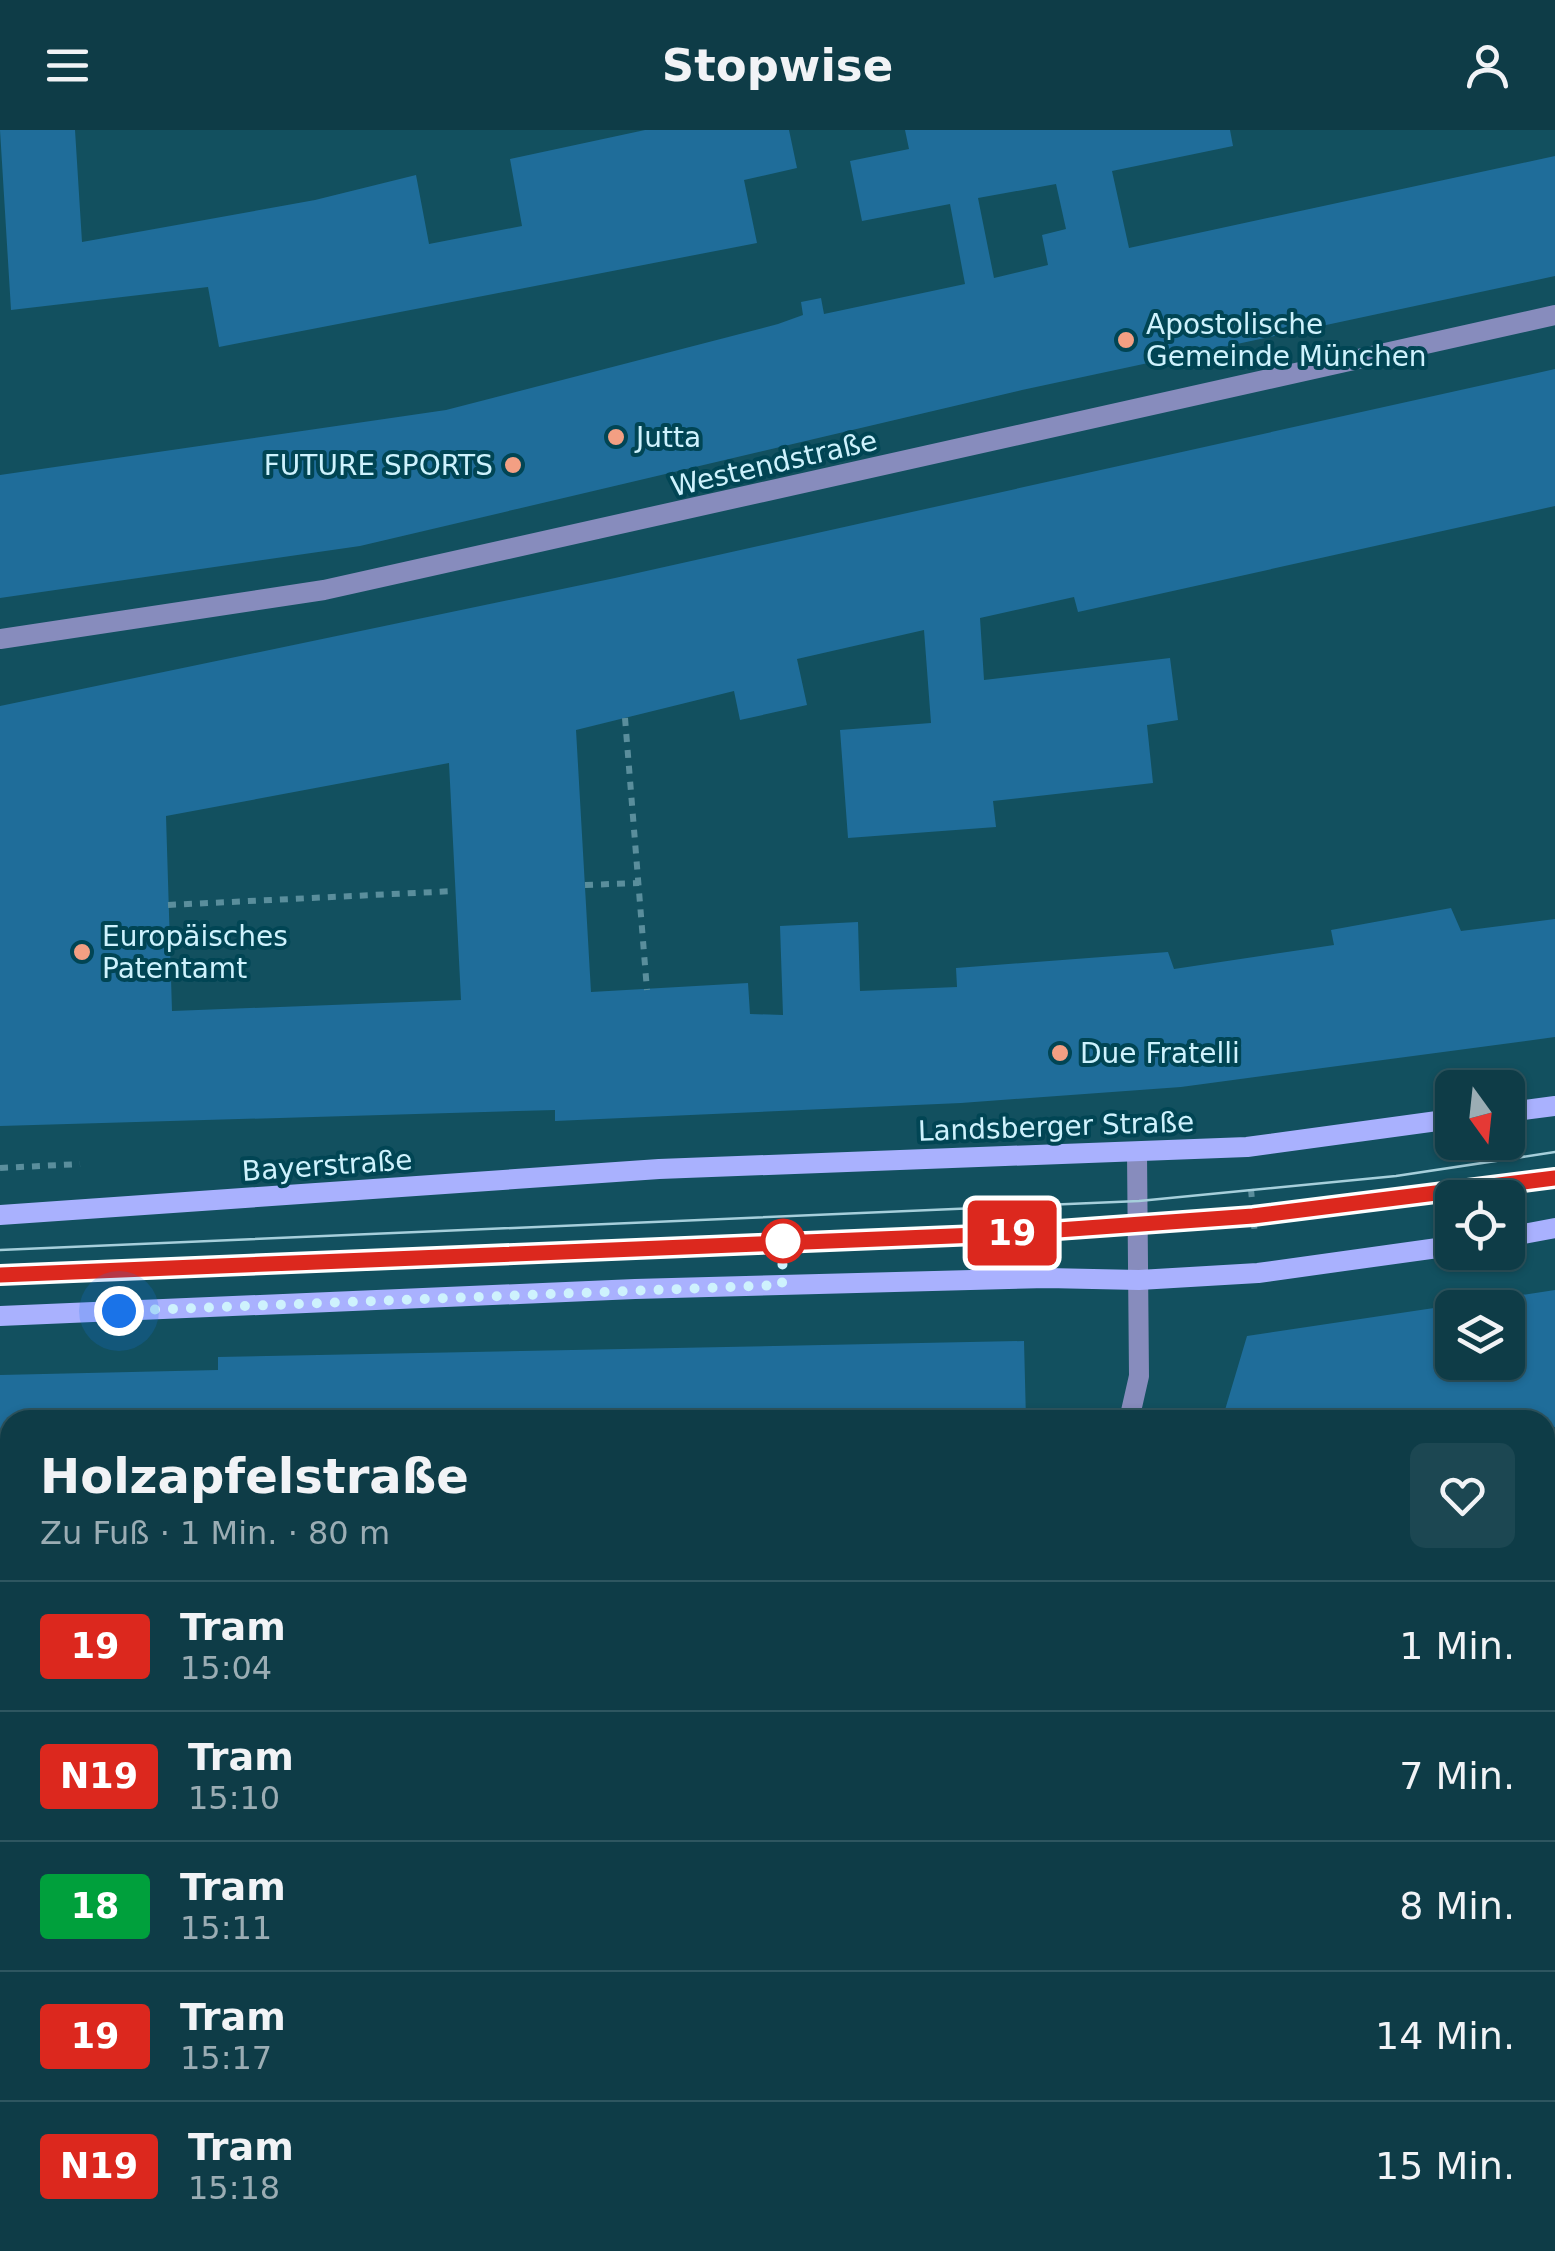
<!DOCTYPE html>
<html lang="de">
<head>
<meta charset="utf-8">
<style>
	body { margin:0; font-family:"DejaVu Sans",sans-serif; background:#1c4752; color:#f1f3f6; height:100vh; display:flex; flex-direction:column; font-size:38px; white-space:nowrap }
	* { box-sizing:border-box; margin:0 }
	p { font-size:32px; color:#9badb4 }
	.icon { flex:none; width:55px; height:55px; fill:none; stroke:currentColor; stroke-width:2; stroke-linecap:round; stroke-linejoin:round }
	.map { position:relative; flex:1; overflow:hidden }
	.side { position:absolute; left:0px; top:1280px; width:1555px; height:842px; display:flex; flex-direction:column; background:#0e3c47; border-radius:30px 30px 0 0; box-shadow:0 2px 8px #0004,0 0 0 2px #2e5660 }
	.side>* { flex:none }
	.badge { padding:0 20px; border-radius:8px; font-size:35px; line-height:65px }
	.needle { width:65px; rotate:165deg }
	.tools { position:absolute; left:1435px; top:940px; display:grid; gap:20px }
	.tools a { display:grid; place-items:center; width:90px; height:90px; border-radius:15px; background:#0e3c47; box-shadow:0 2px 8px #0004,0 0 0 2px #2e5660; font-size:50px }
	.you { position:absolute; width:50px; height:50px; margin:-25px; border:8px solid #fff; border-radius:50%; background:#1a73e8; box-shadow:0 0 0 15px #1a73e833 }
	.map>.badge { position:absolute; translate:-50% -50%; box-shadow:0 0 0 5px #fff }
	.round { display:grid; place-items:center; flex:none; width:105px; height:105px; border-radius:15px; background:#1c4752 }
	.headline { display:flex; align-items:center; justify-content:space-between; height:170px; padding:0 40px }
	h1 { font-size:48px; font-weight:800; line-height:75px }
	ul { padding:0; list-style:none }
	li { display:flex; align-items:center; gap:30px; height:130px; padding:0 40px; border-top:2px solid #2e5660 }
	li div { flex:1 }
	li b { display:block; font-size:38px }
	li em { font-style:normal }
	li .badge { min-width:110px; font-weight:700; text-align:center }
	header { display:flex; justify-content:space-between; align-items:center; height:130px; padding:0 40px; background:#0e3c47; font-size:45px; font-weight:800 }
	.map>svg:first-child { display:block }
	.building { fill:#1f6d9a; fill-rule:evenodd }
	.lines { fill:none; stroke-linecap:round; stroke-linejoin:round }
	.path { stroke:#5a8e9c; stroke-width:6; stroke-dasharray:8 8; stroke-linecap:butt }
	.minor { stroke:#878cbd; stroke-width:20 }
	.tertiary { stroke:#878cbd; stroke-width:20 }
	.secondary { stroke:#a9b1fe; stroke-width:20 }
	.tram { stroke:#a6cfdb; stroke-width:2.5 }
	.line-casing { stroke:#fff; stroke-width:22 }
	.line { stroke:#dc281e; stroke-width:15 }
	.walk { stroke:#cef2fd; stroke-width:10; stroke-dasharray:0 18 }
	.poi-dot { fill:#f39f83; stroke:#014554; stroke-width:4 }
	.stop-dot { fill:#fff; stroke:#dc281e; stroke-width:5 }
	.labels { text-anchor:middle; stroke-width:8; stroke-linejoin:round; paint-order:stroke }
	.poi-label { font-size:28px; fill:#cef2fd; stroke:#014554; text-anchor:start }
	.street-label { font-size:28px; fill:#cef2fd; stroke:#014554 }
</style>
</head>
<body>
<header><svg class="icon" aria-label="menu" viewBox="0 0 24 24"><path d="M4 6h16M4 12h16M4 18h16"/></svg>Stopwise<svg class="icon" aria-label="person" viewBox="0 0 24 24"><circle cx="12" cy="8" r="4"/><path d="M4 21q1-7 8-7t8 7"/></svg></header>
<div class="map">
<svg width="1555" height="2121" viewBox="0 0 1555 2121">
	<rect width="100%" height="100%" fill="#12505f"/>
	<g class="building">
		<polygon points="0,0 75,0 82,112 315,70 416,45 429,114 522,96 510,29 645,0 789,0 797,38 744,50 757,113 219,217 208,157 11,180"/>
		<path d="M905 0H1230L1233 16 1112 41 1129 118 1555 26V146L1022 260 360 416 0 468V345L446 280 778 194 803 185 801 172 821 168 824 184 965 154 950 74 862 91 850 31 909 19ZM1056 54 1066 99 1042 105 1048 135 994 148 978 68Z"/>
		<path d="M1555 239V376L1078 482 1074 467 980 488 984 550 1170 528 1178 590 1147 595 1153 653 993 671 996 697 848 708 840 600 931 593 924 500 797 529 807 575 740 590 734 561 576 600 591 862 748 853 750 884 783 885 780 796 858 792 860 861 957 857 956 838 1168 822 1174 839 1334 815 1331 800 1451 778 1461 801 1555 789V907L1181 957 961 973 555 991V980L0 996V576L615 448ZM449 633 461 870 172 881 166 686Z"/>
		<path d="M1555 1160V1297L1545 1299V1290H1222L1247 1206ZM1452 1178H1508V1232H1452Z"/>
		<polygon points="1024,1211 1026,1290 10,1290 10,1415 0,1398 0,1245 218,1240 218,1227"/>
		<polygon points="1545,1561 1555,1561 1555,1695 1545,1696"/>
		<polygon points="0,1665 10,1682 10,1909 0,1912"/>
		<polygon points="1555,2008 1555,2121 1271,2121 1275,2112 1545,2112 1545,2010"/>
		<polygon points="135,2112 273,2112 278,2121 140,2121"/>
		<polygon points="435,2112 686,2112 682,2121 440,2121"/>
		<polygon points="886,2112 1039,2112 1035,2121 882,2121"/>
	</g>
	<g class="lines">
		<g class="path">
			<polyline points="625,588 647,860"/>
			<polyline points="585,755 639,753"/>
			<polyline points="168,775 455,761"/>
			<polyline points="0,1038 80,1034"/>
			<polyline points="1251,1059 1255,1106"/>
			<polyline points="1044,1066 1045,1108"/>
			<polyline points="0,1453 10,1470"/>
			<polyline points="0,1538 10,1555"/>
			<polyline points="0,1593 10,1587"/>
			<polyline points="0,1612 10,1628"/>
			<polyline points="306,2112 311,2121"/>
			<polyline points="402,2112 407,2121"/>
		</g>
		<polyline class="minor" points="0,509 324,460 1555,185"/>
		<g class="tertiary">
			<polyline points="1129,1290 1139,1246 1137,1023"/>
			<polyline points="792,2121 796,2112"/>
		</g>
		<g class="secondary">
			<polyline points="1508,982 1555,976"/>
			<polyline points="0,1085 659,1039 1247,1017 1452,989"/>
			<polyline points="1508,1107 1555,1098"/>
			<polyline points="0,1186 635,1159 1047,1148 1139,1150 1258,1143 1452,1116"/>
		</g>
		<g class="tram">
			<polyline points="0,1120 1139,1071 1396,1046 1555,1022"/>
			<polyline points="0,1145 1002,1104 1253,1086 1555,1048"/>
		</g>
	</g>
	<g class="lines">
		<g class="line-casing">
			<polyline id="line" points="0,1145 1002,1104 1253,1086 1555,1048"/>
		</g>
		<use href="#line" class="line"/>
		<polyline class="walk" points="119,1181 782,1155 783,1111"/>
	</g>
	<g class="poi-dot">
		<circle cx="1126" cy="210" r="10"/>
		<circle cx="616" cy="307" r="10"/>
		<circle cx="513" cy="335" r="10"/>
		<circle cx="82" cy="822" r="10"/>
		<circle cx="1060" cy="923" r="10"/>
	</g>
	<circle class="stop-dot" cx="783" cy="1111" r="20"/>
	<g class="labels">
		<g class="poi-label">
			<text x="1146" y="204">Apostolische<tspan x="1146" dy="32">Gemeinde München</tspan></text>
			<text x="636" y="317">Jutta</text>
			<text x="493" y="345" text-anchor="end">FUTURE SPORTS</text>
			<text x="102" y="816">Europäisches<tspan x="102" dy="32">Patentamt</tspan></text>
			<text x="1080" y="933">Due Fratelli</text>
		</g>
		<g class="street-label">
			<text transform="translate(774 333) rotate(-13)" y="10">Westendstraße</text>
			<text transform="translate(1056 996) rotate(-2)" y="10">Landsberger Straße</text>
			<text transform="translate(327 1035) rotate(-4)" y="10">Bayerstraße</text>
		</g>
	</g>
</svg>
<div class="tools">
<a><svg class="needle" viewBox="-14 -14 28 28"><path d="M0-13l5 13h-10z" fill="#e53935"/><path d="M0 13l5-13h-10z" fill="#9badb4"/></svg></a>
<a><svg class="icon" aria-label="locate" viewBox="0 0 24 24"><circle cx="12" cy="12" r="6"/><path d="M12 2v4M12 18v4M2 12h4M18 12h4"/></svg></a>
<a><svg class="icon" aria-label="layers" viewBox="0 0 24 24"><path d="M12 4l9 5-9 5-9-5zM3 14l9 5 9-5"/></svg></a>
</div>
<div class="you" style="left:119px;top:1181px"></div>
<b class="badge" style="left:1012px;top:1103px;background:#dc281e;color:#fff">19</b>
<section class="side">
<div class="headline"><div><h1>Holzapfelstraße</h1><p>Zu Fuß · 1 Min. · 80 m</p></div><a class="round"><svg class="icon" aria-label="heart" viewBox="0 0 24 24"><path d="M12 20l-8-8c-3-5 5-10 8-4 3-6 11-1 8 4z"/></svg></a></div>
<ul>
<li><span class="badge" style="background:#dc281e;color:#fff">19</span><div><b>Tram</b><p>15:04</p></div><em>1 Min.</em></li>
<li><span class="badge" style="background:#dc281e;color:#fff">N19</span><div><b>Tram</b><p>15:10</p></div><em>7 Min.</em></li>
<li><span class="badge" style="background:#00a03c;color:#fff">18</span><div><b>Tram</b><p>15:11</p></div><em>8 Min.</em></li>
<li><span class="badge" style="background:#dc281e;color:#fff">19</span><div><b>Tram</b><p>15:17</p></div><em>14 Min.</em></li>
<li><span class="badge" style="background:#dc281e;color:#fff">N19</span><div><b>Tram</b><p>15:18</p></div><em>15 Min.</em></li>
</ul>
</section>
</div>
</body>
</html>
